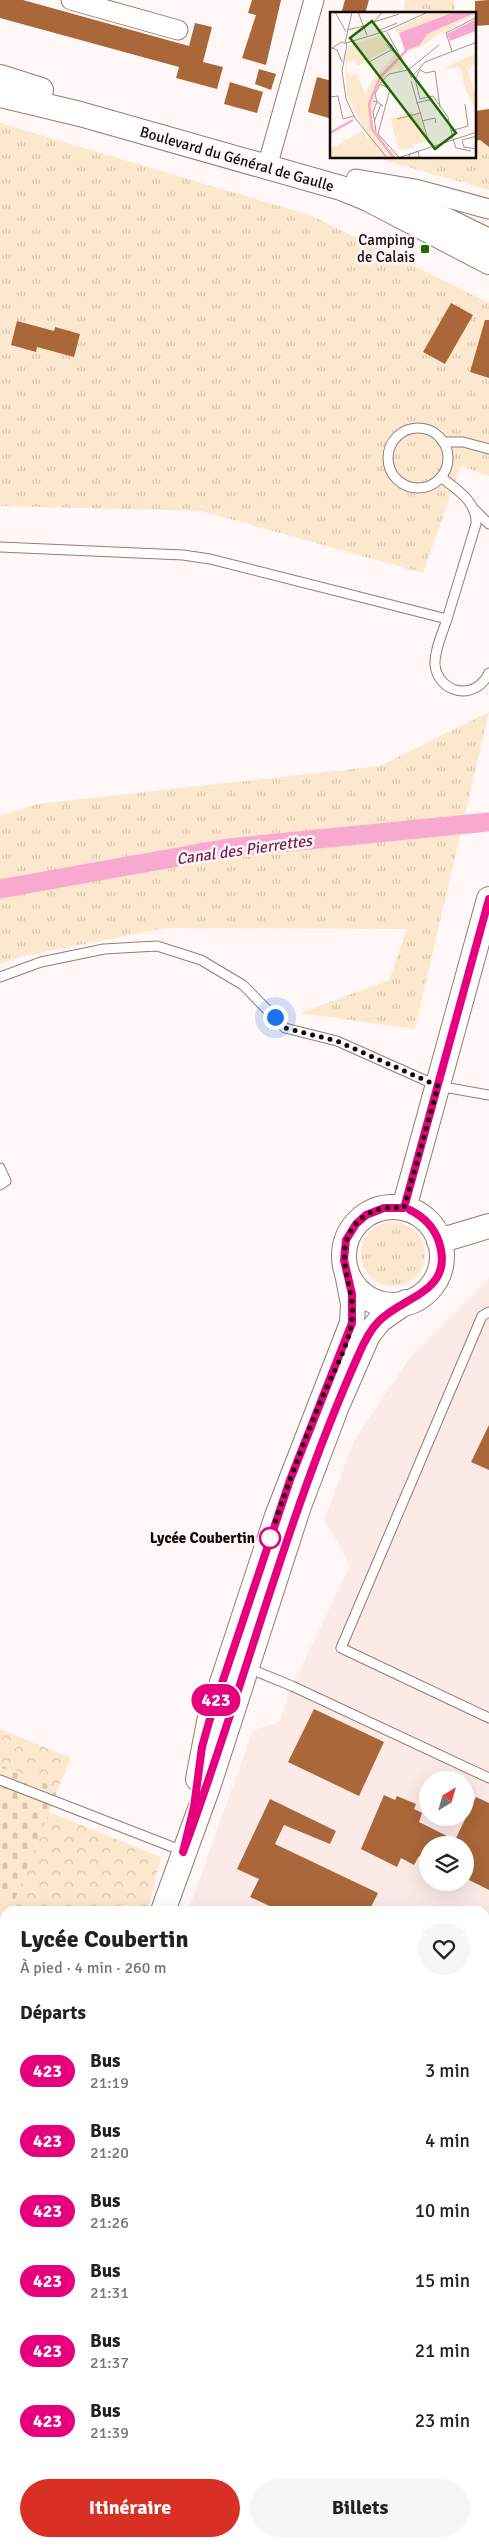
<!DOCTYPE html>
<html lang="fr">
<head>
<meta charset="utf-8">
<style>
	body { margin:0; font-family:Signika,sans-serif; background:#f6f6f6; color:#222; height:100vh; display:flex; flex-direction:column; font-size:19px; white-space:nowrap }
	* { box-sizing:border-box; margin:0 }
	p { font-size:16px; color:#767676 }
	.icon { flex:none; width:28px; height:28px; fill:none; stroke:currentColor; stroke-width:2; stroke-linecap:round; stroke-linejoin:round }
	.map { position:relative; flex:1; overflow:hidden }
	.details { position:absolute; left:0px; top:1906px; width:490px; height:641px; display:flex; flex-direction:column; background:#fff; border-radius:15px 15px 0 0; box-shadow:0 5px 20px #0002 }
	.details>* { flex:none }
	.badge { padding:0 10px; border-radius:16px; font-size:18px; line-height:32px }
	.needle { width:32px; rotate:37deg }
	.buttons { position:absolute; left:419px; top:1771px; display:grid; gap:10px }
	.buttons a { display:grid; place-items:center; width:55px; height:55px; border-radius:50%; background:#fff; box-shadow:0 5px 20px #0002; font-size:25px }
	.you { position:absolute; width:25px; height:25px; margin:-12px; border:4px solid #fff; border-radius:50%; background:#1a73e8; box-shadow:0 0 0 8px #1a73e833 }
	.map>.badge { position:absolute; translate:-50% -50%; box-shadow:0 0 0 2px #fff }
	h2 { padding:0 20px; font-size:19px; line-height:45px }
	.round { display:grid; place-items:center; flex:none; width:52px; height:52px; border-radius:26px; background:#f6f6f6 }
	.overview { display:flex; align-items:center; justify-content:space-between; height:85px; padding:0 20px }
	h1 { font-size:24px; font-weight:700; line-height:38px }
	.primary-button { display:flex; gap:10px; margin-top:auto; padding:10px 20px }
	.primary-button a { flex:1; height:58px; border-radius:30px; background:#d93025; color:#fff; font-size:20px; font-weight:700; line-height:58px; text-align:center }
	.primary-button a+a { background:#f6f6f6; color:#222 }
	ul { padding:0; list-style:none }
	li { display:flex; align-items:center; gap:15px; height:70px; padding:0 20px }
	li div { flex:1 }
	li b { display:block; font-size:19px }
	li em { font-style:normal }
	li .badge { min-width:55px; font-weight:700; text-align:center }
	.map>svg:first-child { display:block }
	.built { fill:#fbeae6; fill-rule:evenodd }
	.grass { fill:url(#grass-tufts) }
	.forest { fill:url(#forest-crowns) }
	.cemetery { fill:url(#cemetery-stones) }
	.pitch { fill:#fce8ce }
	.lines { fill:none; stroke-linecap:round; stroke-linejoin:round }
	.canal { stroke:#f8a9d0; stroke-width:19 }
	.building { fill:#a9673a }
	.service-casing { stroke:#987a73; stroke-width:11 }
	.minor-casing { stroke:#987a73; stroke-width:21 }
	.tertiary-casing { stroke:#987a73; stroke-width:26 }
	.service { stroke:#fff; stroke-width:9 }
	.minor { stroke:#fff; stroke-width:19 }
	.tertiary { stroke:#fff; stroke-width:24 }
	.line-casing { stroke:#fff; stroke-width:11 }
	.line { stroke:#e6007e; stroke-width:8 }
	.walk { stroke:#130907; stroke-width:5; stroke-dasharray:0 9 }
	.poi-dot { fill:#1f6904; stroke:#fff8f6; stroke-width:2 }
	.stop-dot { fill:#fff; stroke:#e6007e; stroke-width:2.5 }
	.labels { text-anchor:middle; stroke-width:5; stroke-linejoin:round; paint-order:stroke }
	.street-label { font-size:15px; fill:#130907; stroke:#fff8f6 }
	.poi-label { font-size:15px; fill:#130907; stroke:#fff8f6; text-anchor:end }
	.stop-label { font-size:15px; font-weight:bold; fill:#130907; stroke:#fff8f6; text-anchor:end }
	.water-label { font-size:16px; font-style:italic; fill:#781f53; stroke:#fff8f6 }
	.inset-river { fill:none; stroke:#f8a9d0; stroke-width:2.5 }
	.inset-road { fill:none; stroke:#a19896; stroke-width:1 }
	.view { fill:#1f6904; fill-opacity:0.15; stroke:#1f6904; stroke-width:2.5 }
	.inset-edge { fill:none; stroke:#130907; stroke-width:2.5 }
</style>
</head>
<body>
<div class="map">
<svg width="489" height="2547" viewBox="0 0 489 2547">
	<defs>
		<pattern id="grass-tufts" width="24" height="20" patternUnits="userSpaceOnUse" patternTransform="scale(1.25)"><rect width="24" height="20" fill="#fce8ce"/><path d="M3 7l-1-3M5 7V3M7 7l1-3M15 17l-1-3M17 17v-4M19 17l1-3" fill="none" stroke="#d7c6af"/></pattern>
		<pattern id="forest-crowns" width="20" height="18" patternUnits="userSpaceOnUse" patternTransform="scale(1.25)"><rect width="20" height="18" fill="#fce8ce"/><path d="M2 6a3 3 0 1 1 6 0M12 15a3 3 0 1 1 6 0" fill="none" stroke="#d7c6af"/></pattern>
		<pattern id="cemetery-stones" width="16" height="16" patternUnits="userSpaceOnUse" patternTransform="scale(1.25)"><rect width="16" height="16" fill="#fce8ce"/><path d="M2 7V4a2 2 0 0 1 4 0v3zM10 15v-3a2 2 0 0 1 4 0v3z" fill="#d7c6af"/></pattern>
	</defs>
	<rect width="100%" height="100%" fill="#fff8f6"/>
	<g class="built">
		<path d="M489 1278V2523L485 2521V1911H188L253 1730 279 1722 292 1686 350 1565 324 1520 354 1440 412 1355ZM428 1780H465V1818H428ZM428 1845H465V1882H428Z"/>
		<polygon points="345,2543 414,2543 412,2547 356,2547"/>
	</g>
	<g class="grass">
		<polygon points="405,0 454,0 455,14 403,14"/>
		<polygon points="0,123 310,215 489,303 489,476 461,466 423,573 201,511 0,506"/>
		<polygon points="483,140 489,147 489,190 384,160 384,158 475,158 475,141"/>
		<polygon points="489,712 415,1029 300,1013 389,980 407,929 165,928 19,957 0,964 0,816 37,804 380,766"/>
		<circle cx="393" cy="1254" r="32"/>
	</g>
	<g class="forest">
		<polygon points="0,1729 71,1758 58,1789 0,1765"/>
		<polygon points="49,1812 161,1857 148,1911 5,1911 5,1941 0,1939 0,1897 14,1902"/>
		<polygon points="5,2192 5,2272 0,2270 0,2204"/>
		<polygon points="5,2280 5,2335 0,2349 0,2294"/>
	</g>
	<g class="cemetery">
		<polygon points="0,1765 58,1789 14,1902 0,1897"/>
		<polygon points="0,1939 5,1941 5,2192 0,2204"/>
	</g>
	<g class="pitch">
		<polygon points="485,2056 489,2058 489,2116 485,2124"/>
		<polygon points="485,2204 489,2206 489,2254 485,2263"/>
	</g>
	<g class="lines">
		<polyline class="canal" points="0,889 228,848 489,822"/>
	</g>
	<g class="building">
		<polygon points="0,0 23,0 189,46 195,23 212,27 203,62 223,67 217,89 176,78 179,67 0,18"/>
		<polygon points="252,0 281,0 266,65 242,58 256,15 248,13"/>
		<polygon points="345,0 369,0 365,14 341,14"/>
		<polygon points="489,0 489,25 475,26 475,1"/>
		<polygon points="259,69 276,74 271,90 255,84"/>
		<polygon points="317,77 332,81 332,119 308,112"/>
		<polygon points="230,82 263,92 257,113 224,104"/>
		<polygon points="489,109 489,147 480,140 475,141 475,111"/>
		<polygon points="451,303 473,315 445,364 423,352"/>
		<polygon points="485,320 489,320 489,378 470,372"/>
		<polygon points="17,321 54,331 55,327 80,334 74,357 37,347 36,352 11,345"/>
		<polygon points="489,1425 489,1470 471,1462"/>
		<polygon points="314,1709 384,1742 359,1796 288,1762"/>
		<polygon points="384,1795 395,1800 397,1796 416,1804 414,1809 422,1813 419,1822 455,1840 476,1797 489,1803 489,1890 465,1878 465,1845 428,1845 422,1858 419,1856 414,1865 401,1858 397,1867 361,1849"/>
		<polygon points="270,1799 336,1831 330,1844 284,1825 275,1844 378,1893 369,1911 280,1911 250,1897 259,1879 237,1869"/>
	</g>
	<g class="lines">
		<g class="service-casing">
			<g id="service">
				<circle cx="418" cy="458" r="30"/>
				<polyline points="443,442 463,442 489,449"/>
				<polyline points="475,510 489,524"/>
				<path d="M0 547 183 555 210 559 447 619 476 524C477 501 457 490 441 477"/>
				<path d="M447 619C443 632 434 651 435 665 438 692 474 703 489 673"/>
				<polyline points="0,977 41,962 104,949 157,946 201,960 243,985 285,1028 337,1041 438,1086 489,1095"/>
				<polyline points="0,1168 6,1181 0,1185"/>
				<polyline points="489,1312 482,1316 341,1648 489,1718"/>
				<polyline points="248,1668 292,1686 489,1778"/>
				<polyline points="0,1780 183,1851"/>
				<polyline points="485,2357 489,2349"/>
				<polyline points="485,2485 489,2486"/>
				<polyline points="394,2547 396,2542"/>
			</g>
		</g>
		<g class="minor-casing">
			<g id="minor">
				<polyline points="71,0 178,30"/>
				<polyline points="267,167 314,0"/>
				<polyline points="356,179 415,189 489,209"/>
			</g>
		</g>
		<g class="tertiary-casing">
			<g id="tertiary">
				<polyline points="0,77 41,90"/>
				<polyline points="0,95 80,114 341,188 368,199 489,262"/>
				<polyline points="374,185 489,241"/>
				<circle cx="393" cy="1256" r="49"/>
				<polyline points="404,1208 489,899"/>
				<polyline points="439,1241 489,1226"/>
				<polyline points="198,1779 209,1722 277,1516 352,1323 353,1304 347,1273"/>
				<polyline points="163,1911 208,1787 299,1506 337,1406 368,1335 380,1320 406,1302"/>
				<polyline points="0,2378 5,2371"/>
				<polyline points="0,2442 5,2440"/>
				<polyline points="255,2542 267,2547"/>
			</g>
		</g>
		<use href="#service" class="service"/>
		<use href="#minor" class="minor"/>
		<use href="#tertiary" class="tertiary"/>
	</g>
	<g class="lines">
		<g class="line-casing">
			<path id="line" d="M410 1210C424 1217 434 1227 439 1242 455 1292 403 1296 379 1321 369 1331 363 1344 358 1356 286 1517 244 1688 183 1852L194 1807 202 1747 209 1722 290 1480 352 1323V1294L344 1260 346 1240 356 1224 366 1215 384 1208H404L489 899"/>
		</g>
		<use href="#line" class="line"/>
		<path class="walk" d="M270 1538C285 1491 303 1444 322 1398 332 1374 349 1346 352 1320 356 1291 336 1262 349 1234 360 1213 381 1205 404 1208L438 1086 337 1041 285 1028 275 1017"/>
	</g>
	<rect class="poi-dot" x="420" y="244" width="10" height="10" rx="2.5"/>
	<circle class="stop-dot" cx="270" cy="1538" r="10"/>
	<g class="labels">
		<g class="street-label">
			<text transform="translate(237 159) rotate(16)" y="5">Boulevard du Général de Gaulle</text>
		</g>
		<g class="poi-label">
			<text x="415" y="245">Camping<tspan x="415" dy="17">de Calais</tspan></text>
		</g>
		<g class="stop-label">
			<text x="255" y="1543">Lycée Coubertin</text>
		</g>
		<g class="water-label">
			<text transform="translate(244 849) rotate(-8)" y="6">Canal des Pierrettes</text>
		</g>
	</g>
	<g transform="translate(330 12)">
		<rect width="146" height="146" fill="#fff8f6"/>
		<path d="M101 0H124L67 22 65 17ZM55 22 60 30 56 31 58 37 27 54 25 48 17 50 16 58 20 65 26 61 36 83 41 70 66 41 73 57 67 60 69 53 58 61 45 80 42 108 51 128 69 146H16L41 131 17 83 15 42 20 33ZM146 41V50L138 59 146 84V99L135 76 130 55 113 57Z" fill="#fce8ce"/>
		<path d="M82 100 83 104 89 102 99 130 90 110 63 117 67 138 61 106Z" fill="#fce8ce"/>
		<path d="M146 0V3L130 10 115 22 111 20 91 35 76 40 86 32 89 33 96 22Z" fill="#fce8ce"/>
		<path d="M90 109 97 129 83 133 84 136 69 137 63 117Z" fill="#fce8ce"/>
		<path d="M32 119 42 132 16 146H0V137Z" fill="#fce8ce"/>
		<path d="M124 0H147L97 22 90 33 75 39 69 21ZM146 7V19L120 29 117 22Z" fill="#f8a9d0"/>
		<path class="inset-river" d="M0 121 23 108M64 146 42 117 39 92 50 65 77 38"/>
		<path class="inset-road" d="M5 0 16 20M28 0 37 23M52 0 44 10 69 2M17 18 34 14M50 18 67 11M57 20 82 66M15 31 22 0M16 31 56 19 98 0M58 32 62 33 64 40 61 38M2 36 7 38 12 50M0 37 12 30 17 32 12 59 16 87 25 106 57 146M122 39 116 21 147 5M37 51 61 38 56 32M81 66 95 50 147 30M81 69 99 131M0 85 8 84 13 107 24 104M43 89 47 90 45 82 50 72M86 91 103 87M110 95 105 59 96 61 90 58 85 67 90 87 103 84 118 105 123 127M67 107 90 101M92 109 105 106 106 111M44 110 51 92M46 119 43 100 47 90 53 94M121 119 138 114 135 92M147 124 132 128 134 135 147 137M123 127 126 136 141 139M69 145 48 122 60 77 50 72 59 62 78 58 109 33M68 146 147 120M80 146 79 143 88 139 89 145"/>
		<path class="view" d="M42 9 126 121 105 137 20 26Z"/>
		<rect width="146" height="146" class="inset-edge"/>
	</g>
</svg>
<div class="buttons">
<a><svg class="needle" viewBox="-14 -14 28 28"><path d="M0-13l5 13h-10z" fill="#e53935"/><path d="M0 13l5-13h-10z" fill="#767676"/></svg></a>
<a><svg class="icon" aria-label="layers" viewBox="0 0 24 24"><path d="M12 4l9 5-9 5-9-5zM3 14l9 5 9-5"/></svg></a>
</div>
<div class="you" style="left:275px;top:1017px"></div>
<b class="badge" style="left:216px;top:1700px;background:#e6007e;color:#fff">423</b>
<section class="details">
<div class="overview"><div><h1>Lycée Coubertin</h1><p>À pied · 4 min · 260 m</p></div><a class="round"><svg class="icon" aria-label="heart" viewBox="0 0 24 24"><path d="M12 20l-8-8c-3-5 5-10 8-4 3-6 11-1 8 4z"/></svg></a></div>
<h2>Départs</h2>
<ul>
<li><span class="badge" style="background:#e6007e;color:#fff">423</span><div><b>Bus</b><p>21:19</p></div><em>3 min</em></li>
<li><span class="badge" style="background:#e6007e;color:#fff">423</span><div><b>Bus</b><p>21:20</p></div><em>4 min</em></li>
<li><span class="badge" style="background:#e6007e;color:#fff">423</span><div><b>Bus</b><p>21:26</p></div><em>10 min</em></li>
<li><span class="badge" style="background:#e6007e;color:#fff">423</span><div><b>Bus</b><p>21:31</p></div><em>15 min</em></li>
<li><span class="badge" style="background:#e6007e;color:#fff">423</span><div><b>Bus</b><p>21:37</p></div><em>21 min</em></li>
<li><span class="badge" style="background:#e6007e;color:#fff">423</span><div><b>Bus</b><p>21:39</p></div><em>23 min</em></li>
</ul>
<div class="primary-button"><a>Itinéraire</a><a>Billets</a></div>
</section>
</div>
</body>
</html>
